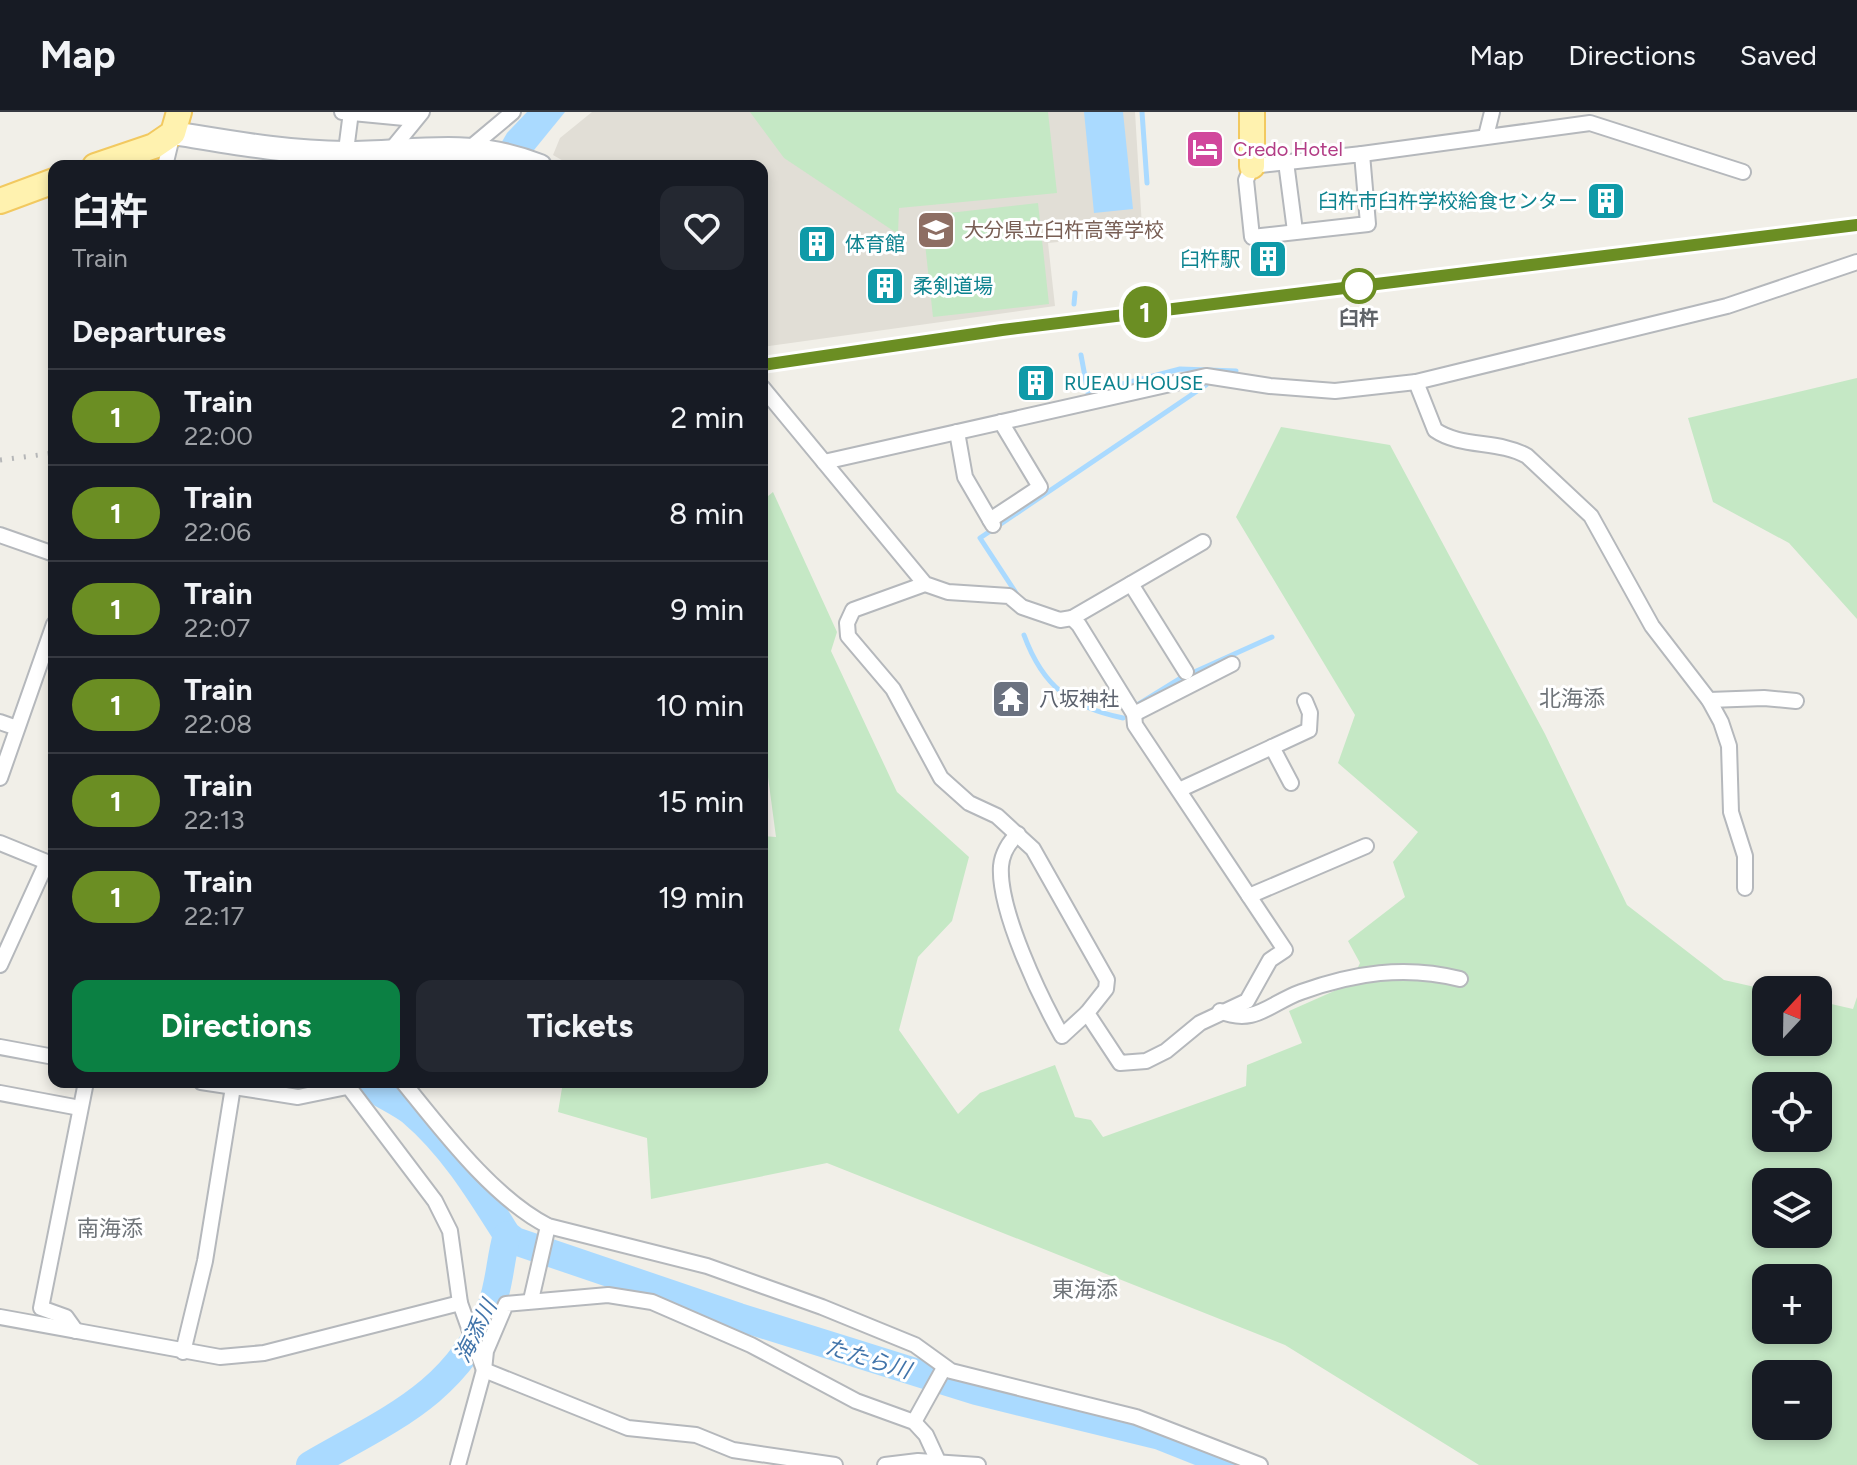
<!DOCTYPE html>
<html lang="en">
<head>
<meta charset="utf-8">
<style>
	body { margin:0; font-family:Figtree,"Noto Sans JP",sans-serif; background:#242831; color:#f1f3f6; height:100vh; display:flex; flex-direction:column; font-size:30px; white-space:nowrap }
	* { box-sizing:border-box; margin:0 }
	p { font-size:26px; color:#9ea1a6 }
	.icon { flex:none; width:44px; height:44px; fill:none; stroke:currentColor; stroke-width:2; stroke-linecap:round; stroke-linejoin:round }
	.map { position:relative; flex:1; overflow:hidden }
	.side { position:absolute; left:48px; top:48px; width:720px; height:928px; display:flex; flex-direction:column; background:#171b24; border-radius:16px; box-shadow:0 4px 12px #0003 }
	.side>* { flex:none }
	.badge { padding:0 16px; border-radius:26px; font-size:28px; line-height:52px }
	.needle { width:52px; rotate:22deg }
	.controls { position:absolute; left:1752px; top:864px; display:grid; gap:16px }
	.controls a { display:grid; place-items:center; width:80px; height:80px; border-radius:16px; background:#171b24; box-shadow:0 4px 12px #0003; font-size:40px }
	.map>.badge { position:absolute; translate:-50% -50%; box-shadow:0 0 0 4px #fff }
	h2 { padding:0 24px; font-size:30px; line-height:72px }
	.round { display:grid; place-items:center; flex:none; width:84px; height:84px; border-radius:16px; background:#242831 }
	.head { display:flex; align-items:center; justify-content:space-between; height:136px; padding:0 24px }
	h1 { font-size:38px; font-weight:700; line-height:60px }
	.cta { display:flex; gap:16px; margin-top:auto; padding:16px 24px }
	.cta a { flex:1; height:92px; border-radius:16px; background:#0b8043; color:#fff; font-size:32px; font-weight:700; line-height:92px; text-align:center }
	.cta a+a { background:#242831; color:#f1f3f6 }
	ul { padding:0; list-style:none }
	li { display:flex; align-items:center; gap:24px; height:96px; padding:0 24px; border-top:2px solid #363941 }
	li div { flex:1 }
	li b { display:block; font-size:30px }
	li em { font-style:normal }
	li .badge { min-width:88px; font-weight:700; text-align:center }
	header { display:flex; align-items:center; gap:48px; box-sizing:border-box; height:112px; padding:0 40px; background:#171b24; border-bottom:2px solid #363941 }
	header strong { font-size:38px }
	nav { display:flex; gap:44px; margin-inline-start:auto; font-size:28px }
	.map>svg:first-child { display:block }
	.education { fill:#e1ded6 }
	.green { fill:#c5e8c5; fill-rule:evenodd }
	.water { fill:#aadaff }
	.lines { fill:none; stroke-linecap:round; stroke-linejoin:round }
	.stream { stroke:#aadaff; stroke-width:5 }
	.river { stroke:#aadaff; stroke-width:28 }
	.street-casing { stroke:#b5b8bc; stroke-width:18 }
	.secondary-casing { stroke:#b6babf; stroke-width:26 }
	.primary-casing { stroke:#f2c960; stroke-width:28 }
	.street { stroke:#fff; stroke-width:14 }
	.secondary { stroke:#fff; stroke-width:22 }
	.primary { stroke:#fff2af; stroke-width:24 }
	.rail { stroke:#b6b7b8; stroke-width:5; stroke-dasharray:2 10; stroke-linecap:butt }
	.line-casing { stroke:#fff; stroke-width:18 }
	.line { stroke:#6b8e23; stroke-width:12 }
	.stop-dot { fill:#fff; stroke:#6b8e23; stroke-width:4 }
	.labels { text-anchor:middle; stroke-width:6; stroke-linejoin:round; paint-order:stroke }
	.hotel-label { font-size:20px; fill:#b23c85; stroke:#fff; text-anchor:start }
	.culture-label { font-size:20px; fill:#0d838f; stroke:#fff; text-anchor:start }
	.education-label { font-size:20px; fill:#785e54; stroke:#fff; text-anchor:start }
	.stop-label { font-size:20px; font-weight:bold; fill:#5f6368; stroke:#fff }
	.worship-label { font-size:20px; fill:#5b616d; stroke:#fff; text-anchor:start }
	.neighbourhood-label { font-size:22px; fill:#70757a; stroke:#fff }
	.water-label { font-size:22px; font-style:italic; fill:#4174aa; stroke:#fff }
</style>
</head>
<body>
<header>
<strong>Map</strong>
<nav><a>Map</a><a>Directions</a><a>Saved</a></nav>
</header>
<div class="map">
<svg width="1857" height="1353" viewBox="0 0 1857 1353">
	<rect width="100%" height="100%" fill="#f1efe8"/>
	<polygon class="education" points="592,0 1135,0 1142,115 1079,120 1079,128 1048,131 1055,194 762,235 762,54 572,54 553,43 560,26"/>
	<g class="green">
		<polygon points="750,0 1048,0 1057,81 899,96 898,122 784,46"/>
		<polygon points="1038,91 1049,192 933,205 922,104"/>
		<polygon points="1857,266 1857,507 1789,431 1713,390 1688,306"/>
		<path d="M1281 315 1390 333 1545 622 1627 793 1724 868 1768 878 1766 930H1818V889L1853 897 1857 885V1353H1479L1285 1233 827 1051 651 1087 647 1026 558 1000 563 970H762V724L776 725 762 620V389L773 380 837 520 831 539 897 680 969 745 952 809 918 845 899 918 958 1002 980 981 1055 953 1075 1005 1091 1008 1103 1025 1246 974 1247 953 1302 931 1289 899 1350 872 1360 851 1348 829 1405 785 1393 750 1418 720 1338 651 1355 603 1236 405ZM1766 974H1818V1026H1766ZM1766 1070H1818V1122H1766ZM1766 1166H1818V1218H1766ZM1766 1262H1818V1314H1766Z"/>
	</g>
	<g class="water">
		<polygon points="527,0 565,0 521,54 488,54 507,21"/>
		<polygon points="1084,0 1123,0 1133,97 1094,101"/>
	</g>
	<g class="lines">
		<g class="stream">
			<polyline points="1142,0 1147,71"/>
			<polyline points="1074,192 1075,181"/>
			<polyline points="1081,243 1088,281 1180,257 1236,259"/>
			<polyline points="1016,481 980,426 1206,273"/>
			<path d="M1024 523C1043 575 1071 595 1123 606"/>
			<polyline points="1134,595 1181,566 1272,525"/>
		</g>
		<g class="river">
			<path d="M365 970C379 982 398 989 412 1000 452 1034 480 1080 507 1123L515 1129 739 1205 976 1279 1160 1324 1233 1353"/>
			<path d="M310 1353C387 1308 455 1283 491 1195 500 1172 500 1147 507 1123"/>
		</g>
		<g class="street-casing">
			<g id="street">
				<polyline points="342,0 415,7"/>
				<polyline points="1486,24 1492,0"/>
				<polyline points="470,36 513,0"/>
				<polyline points="391,38 422,0"/>
				<polyline points="1362,42 1590,11 1743,60"/>
				<polygon points="1362,42 1368,112 1252,125 1246,68 1252,54"/>
				<polyline points="1286,50 1295,119"/>
				<polyline points="165,54 173,21"/>
				<polyline points="344,54 351,0"/>
				<path d="M1416 270 1435 318C1461 336 1499 328 1527 344L1591 404 1652 514 1709 588 1721 610 1729 634 1731 700 1745 744V776"/>
				<polyline points="762,275 925,472 948,480 1009,484 1022,495 1060,508 1072,506 1079,513 1134,602 1135,613 1285,838 1270,848 1247,889 1200,911 1166,939 1146,949 1120,951 1087,901 1106,877 1107,868 1033,737 997,704 969,691 941,666 893,577 848,524 847,511 853,498 925,472"/>
				<polyline points="957,320 965,365 993,413"/>
				<polyline points="824,350 1206,264 1270,274 1335,279 1416,270 1727,194 1857,150"/>
				<polyline points="990,408 1040,375 1001,310"/>
				<polyline points="0,423 54,442"/>
				<polyline points="1131,472 1186,560"/>
				<polyline points="1072,506 1203,430"/>
				<polyline points="1709,588 1764,586 1796,589"/>
				<polyline points="1134,602 1232,552"/>
				<polyline points="0,610 17,616"/>
				<polyline points="1272,635 1291,671"/>
				<polyline points="0,666 54,512"/>
				<polyline points="1179,678 1309,618 1310,601 1305,589"/>
				<path d="M1018 722C1009 730 1002 742 1001 754 998 798 1040 885 1062 924L1087 901"/>
				<polyline points="0,731 54,753"/>
				<polyline points="1249,784 1366,734"/>
				<polyline points="0,853 47,750"/>
				<path d="M1220 899C1255 914 1270 891 1301 880 1354 861 1405 853 1460 867"/>
				<polyline points="0,935 54,945"/>
				<polyline points="201,970 298,985 347,975"/>
				<polyline points="345,970 435,1089 450,1119 460,1191 484,1258 628,1316 696,1323 733,1338 835,1353"/>
				<path d="M403 970C442 1018 493 1086 548 1114L707 1154 822 1195 915 1233 951 1259 1136 1305 1260 1353"/>
				<polyline points="0,981 80,996"/>
				<polyline points="531,1188 548,1114"/>
				<polyline points="0,1205 220,1245 264,1241 460,1191"/>
				<polyline points="76,1219 66,1205 41,1196 86,970"/>
				<polyline points="183,1240 205,1149 233,975"/>
				<polyline points="914,1310 944,1256"/>
				<polyline points="458,1353 484,1258 486,1239 506,1192 608,1183 652,1190 751,1233 856,1289 914,1310 926,1323 938,1349"/>
				<polyline points="885,1353 918,1349 978,1353"/>
			</g>
		</g>
		<g class="secondary-casing">
			<path id="secondary" d="M173 21C229 30 288 41 345 41 415 41 471 26 540 54"/>
		</g>
		<g class="primary-casing">
			<g id="primary">
				<polyline points="1252,0 1252,54"/>
				<polyline points="95,54 154,34 173,21 179,0"/>
				<polyline points="0,89 54,69"/>
			</g>
		</g>
		<use href="#street" class="street"/>
		<use href="#secondary" class="secondary"/>
		<use href="#primary" class="primary"/>
		<g class="rail">
			<polyline points="762,253 1002,218 1857,112"/>
			<polyline points="0,348 54,341"/>
		</g>
	</g>
	<g class="lines">
		<g class="line-casing">
			<polyline id="line" points="762,253 1002,218 1857,113"/>
		</g>
		<use href="#line" class="line"/>
	</g>
	<defs>
		<g id="hotel-square" transform="scale(2)"><rect x="-9" y="-9" width="18" height="18" rx="4" fill="#d1479c" stroke="#fff"/><path d="M-6-4.5h1.5V1H6V5H4.5V3h-9V5H-6ZM-4 0a1.8 1.8 0 1 1 3.6 0ZM.5 0V-2.5h3Q6-2.5 6 0Z" fill="#fff"/></g>
		<g id="building-square" transform="scale(2)"><rect x="-9" y="-9" width="18" height="18" rx="4" fill="#0f9aa8" stroke="#fff"/><path d="M-4-6H4V6H1V3H-1V6H-4ZM-2.5-4.3h1.7v1.8h-1.7ZM.8-4.3h1.7v1.8H.8ZM-2.5-1h1.7V.8h-1.7ZM.8-1h1.7V.8H.8Z" fill="#fff"/></g>
		<g id="school-square" transform="scale(2)"><rect x="-9" y="-9" width="18" height="18" rx="4" fill="#8d6e63" stroke="#fff"/><path d="M0-5L7-2L0 1L-7-2ZM-4 1L0 2.5L4 1V4Q0 6-4 4Z" fill="#fff"/></g>
		<g id="temple-square" transform="scale(2)"><rect x="-9" y="-9" width="18" height="18" rx="4" fill="#6b7280" stroke="#fff"/><path d="M0-6L5-2H3V0L6.5 2.5H4V6H1.5V3h-3V6H-4V2.5H-6.5L-3 0V-2H-5Z" fill="#fff"/></g>
	</defs>
	<g fill-rule="evenodd">
		<use href="#hotel-square" x="1205" y="37"/>
		<use href="#building-square" x="1606" y="89"/>
		<use href="#school-square" x="936" y="118"/>
		<use href="#building-square" x="817" y="132"/>
		<use href="#building-square" x="1268" y="147"/>
		<use href="#building-square" x="885" y="174"/>
		<use href="#building-square" x="1036" y="271"/>
		<use href="#temple-square" x="1011" y="587"/>
	</g>
	<circle class="stop-dot" cx="1359" cy="174" r="16"/>
	<g class="labels">
		<g class="hotel-label">
			<text x="1233" y="44">Credo Hotel</text>
		</g>
		<g class="culture-label">
			<text x="1578" y="96" text-anchor="end">臼杵市臼杵学校給食センター</text>
			<text x="845" y="139">体育館</text>
			<text x="1240" y="154" text-anchor="end">臼杵駅</text>
			<text x="913" y="181">柔剣道場</text>
			<text x="1064" y="278">RUEAU HOUSE</text>
		</g>
		<g class="education-label">
			<text x="964" y="125">大分県立臼杵高等学校</text>
		</g>
		<g class="stop-label">
			<text x="1359" y="213">臼杵</text>
		</g>
		<g class="worship-label">
			<text x="1039" y="594">八坂神社</text>
		</g>
		<g class="neighbourhood-label">
			<text x="1572" y="594">北海添</text>
			<text x="110" y="1124">南海添</text>
			<text x="1085" y="1185">東海添</text>
		</g>
		<g class="water-label">
			<text transform="translate(475 1219) rotate(-63)" y="8">海添川</text>
			<text transform="translate(868 1246) rotate(17)" y="8">たたら川</text>
		</g>
	</g>
</svg>
<div class="controls">
<a><svg class="needle" viewBox="-14 -14 28 28"><path d="M0-13l5 13h-10z" fill="#e53935"/><path d="M0 13l5-13h-10z" fill="#9ea1a6"/></svg></a>
<a><svg class="icon" aria-label="locate" viewBox="0 0 24 24"><circle cx="12" cy="12" r="6"/><path d="M12 2v4M12 18v4M2 12h4M18 12h4"/></svg></a>
<a><svg class="icon" aria-label="layers" viewBox="0 0 24 24"><path d="M12 4l9 5-9 5-9-5zM3 14l9 5 9-5"/></svg></a>
<a>+</a>
<a>−</a>
</div>
<b class="badge" style="left:1145px;top:200px;background:#6b8e23;color:#fff">1</b>
<section class="side">
<div class="head"><div><h1>臼杵</h1><p>Train</p></div><a class="round"><svg class="icon" aria-label="heart" viewBox="0 0 24 24"><path d="M12 20l-8-8c-3-5 5-10 8-4 3-6 11-1 8 4z"/></svg></a></div>
<h2>Departures</h2>
<ul>
<li><span class="badge" style="background:#6b8e23;color:#fff">1</span><div><b>Train</b><p>22:00</p></div><em>2 min</em></li>
<li><span class="badge" style="background:#6b8e23;color:#fff">1</span><div><b>Train</b><p>22:06</p></div><em>8 min</em></li>
<li><span class="badge" style="background:#6b8e23;color:#fff">1</span><div><b>Train</b><p>22:07</p></div><em>9 min</em></li>
<li><span class="badge" style="background:#6b8e23;color:#fff">1</span><div><b>Train</b><p>22:08</p></div><em>10 min</em></li>
<li><span class="badge" style="background:#6b8e23;color:#fff">1</span><div><b>Train</b><p>22:13</p></div><em>15 min</em></li>
<li><span class="badge" style="background:#6b8e23;color:#fff">1</span><div><b>Train</b><p>22:17</p></div><em>19 min</em></li>
</ul>
<div class="cta"><a>Directions</a><a>Tickets</a></div>
</section>
</div>
</body>
</html>
